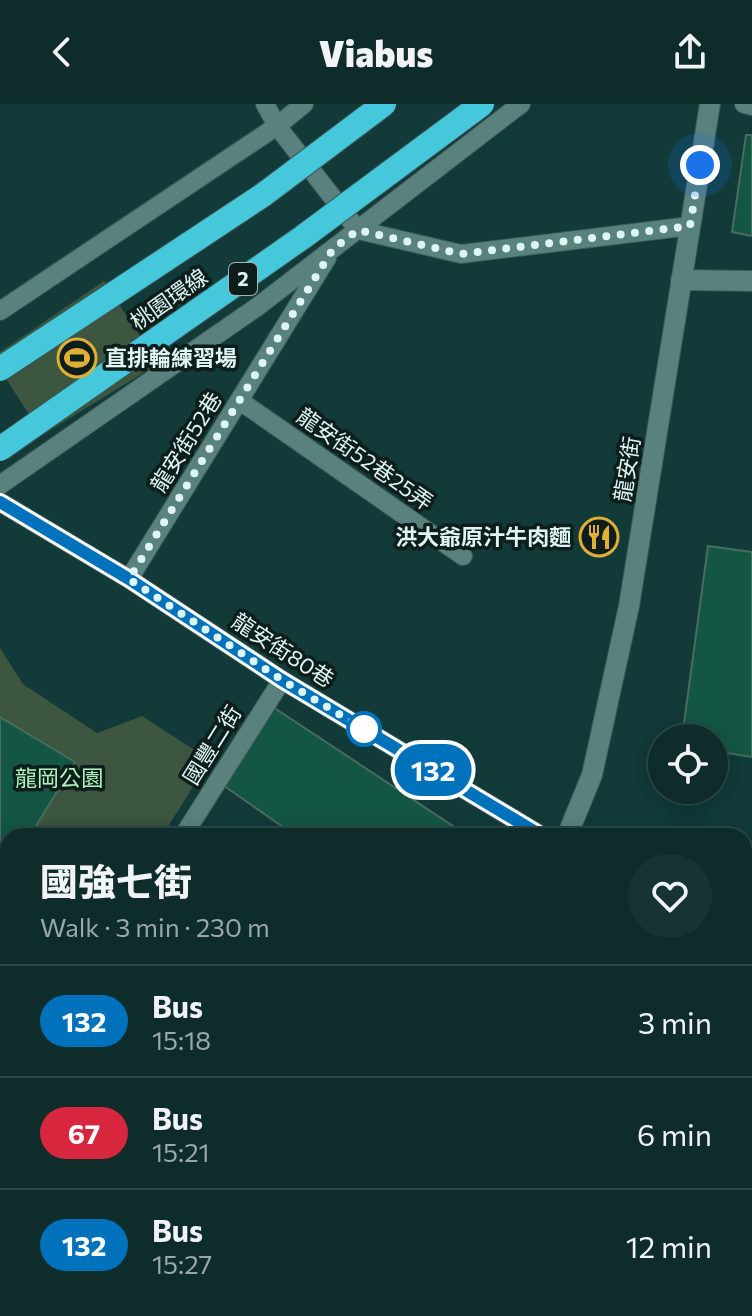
<!DOCTYPE html>
<html lang="en">
<head>
<meta charset="utf-8">
<style>
	body { margin:0; font-family:Commissioner,"Noto Sans TC",sans-serif; background:#163432; color:#f1f3f6; height:100vh; display:flex; flex-direction:column; font-size:30px; white-space:nowrap }
	* { box-sizing:border-box; margin:0 }
	p { font-size:26px; color:#9aa7a8 }
	.icon { flex:none; width:44px; height:44px; fill:none; stroke:currentColor; stroke-width:2; stroke-linecap:round; stroke-linejoin:round }
	.map { position:relative; flex:1; overflow:hidden }
	.details { position:absolute; left:0px; top:724px; width:752px; height:488px; display:flex; flex-direction:column; background:#0d2c2a; border-radius:24px 24px 0 0; box-shadow:0 4px 20px #0003,0 0 0 2px #2d4847 }
	.details>* { flex:none }
	.badge { padding:0 16px; border-radius:26px; font-size:28px; line-height:52px }
	.tools { position:absolute; left:648px; top:620px; display:grid; gap:16px }
	.tools a { display:grid; place-items:center; width:80px; height:80px; border-radius:50%; background:#0d2c2a; box-shadow:0 4px 20px #0003,0 0 0 2px #2d4847; font-size:40px }
	.you { position:absolute; width:40px; height:40px; margin:-20px; border:6px solid #fff; border-radius:50%; background:#1a73e8; box-shadow:0 0 0 12px #1a73e833 }
	.map>.badge { position:absolute; translate:-50% -50%; box-shadow:0 0 0 4px #fff }
	.round { display:grid; place-items:center; flex:none; width:84px; height:84px; border-radius:42px; background:#163432 }
	.head { display:flex; align-items:center; justify-content:space-between; height:136px; padding:0 40px }
	h1 { font-size:38px; font-weight:800; line-height:60px }
	ul { padding:0; list-style:none }
	li { display:flex; align-items:center; gap:24px; height:112px; padding:0 40px; border-top:2px solid #2d4847 }
	li div { flex:1 }
	li b { display:block; font-size:30px }
	li em { font-style:normal }
	li .badge { min-width:88px; font-weight:700; text-align:center }
	header { display:flex; justify-content:space-between; align-items:center; height:104px; padding:0 40px; background:#0d2c2a; font-size:36px; font-weight:800 }
	.map>svg:first-child { display:block }
	.green { fill:#3c563f }
	.building { fill:#125643; stroke:#496c5f; stroke-width:2 }
	.lines { fill:none; stroke-linecap:round; stroke-linejoin:round }
	.lane-casing { stroke:#3b5755; stroke-width:20 }
	.street-casing { stroke:#3b5755; stroke-width:22 }
	.secondary-casing { stroke:#3b5755; stroke-width:22 }
	.lane { stroke:#59817e; stroke-width:18 }
	.street { stroke:#59817e; stroke-width:20 }
	.secondary { stroke:#59817e; stroke-width:20 }
	.highway-bridge-casing { stroke:#3b5755; stroke-width:26; stroke-linecap:butt }
	.highway-bridge { stroke:#45c7dc; stroke-width:24 }
	.line-casing { stroke:#fff; stroke-width:18 }
	.line { stroke:#0072bc; stroke-width:12 }
	.walk { stroke:#dff5f3; stroke-width:8; stroke-dasharray:0 14.4 }
	.stop-dot { fill:#fff; stroke:#0072bc; stroke-width:4 }
	.labels { text-anchor:middle; stroke-width:7; stroke-linejoin:round; paint-order:stroke }
	.shield { fill:#0d1e1d; stroke:#a0b4b3; stroke-width:2 }
	.shield-label { font-size:20px; font-weight:bold; fill:#dff5f3 }
	.street-label { font-size:22px; fill:#dff5f3; stroke:#0d1e1d }
	.poi-label { font-size:22px; font-weight:bold; fill:#dff5f3; stroke:#0d1e1d; text-anchor:start }
	.park-label { font-size:22px; fill:#b1f4ba; stroke:#0d1e1d }
</style>
</head>
<body>
<header><svg class="icon" aria-label="back" viewBox="0 0 24 24"><path d="M15 5l-7 7 7 7"/></svg>Viabus<svg class="icon" aria-label="share" viewBox="0 0 24 24"><path d="M12 15V3M7 8l5-5 5 5M5 13v7h14v-7"/></svg></header>
<div class="map">
<svg width="752" height="1212" viewBox="0 0 752 1212">
	<rect width="100%" height="100%" fill="#113a38"/>
	<g class="green">
		<polygon points="104,177 158,260 42,331 0,265 0,248"/>
		<polygon points="0,544 23,580 97,629 142,612 210,656 162,732 8,732 8,978 0,991"/>
	</g>
	<g class="building">
		<polygon points="746,31 752,31 752,132 732,128"/>
		<polygon points="708,442 752,448 752,653 714,647 714,634 682,634"/>
		<polygon points="267,599 468,732 296,732 217,677"/>
		<polygon points="0,613 75,658 30,732 8,732 8,770 0,783"/>
		<polygon points="744,1117 752,1122 752,1196 744,1191"/>
	</g>
	<g class="lines">
		<g class="lane-casing">
			<g id="lane">
				<polyline points="265,0 277,22 358,126 461,150 690,122"/>
				<polyline points="744,0 752,2"/>
				<polyline points="0,207 277,22 304,0"/>
				<polyline points="240,297 463,452"/>
				<polyline points="0,381 257,203 521,0"/>
				<polyline points="0,398 129,475 282,576 542,732"/>
				<polyline points="129,475 327,154"/>
				<polyline points="183,732 282,576"/>
				<polyline points="0,1021 8,1008"/>
				<polyline points="0,1034 8,1040"/>
				<polyline points="212,1204 222,1212"/>
			</g>
		</g>
		<g class="street-casing">
			<g id="street">
				<polyline points="681,176 752,177"/>
				<polyline points="744,852 752,857"/>
				<polyline points="744,1077 752,1064"/>
				<polyline points="657,1212 662,1204"/>
			</g>
		</g>
		<g class="secondary-casing">
			<g id="secondary">
				<polyline points="567,732 592,671 629,502 710,0"/>
				<polyline points="244,1212 249,1204"/>
			</g>
		</g>
		<use href="#lane" class="lane"/>
		<use href="#street" class="street"/>
		<use href="#secondary" class="secondary"/>
		<g class="highway-bridge-casing">
			<g id="highway-bridge">
				<polyline points="0,265 263,91 384,0"/>
				<polyline points="0,345 303,133 482,0"/>
			</g>
		</g>
		<use href="#highway-bridge" class="highway-bridge"/>
	</g>
	<g class="lines">
		<g class="line-casing">
			<polyline id="line" points="0,398 129,475 282,576 542,732"/>
		</g>
		<use href="#line" class="line"/>
		<polyline class="walk" points="364,625 282,576 129,475 333,145 358,126 461,150 690,122 700,61"/>
	</g>
	<defs>
		<g id="stadium-ring" transform="scale(2)"><circle r="9.5" fill="#0d1e1d" stroke="#e1af34" stroke-width="1.5"/><path d="M0-5a6.5 5 0 1 0 0 10a6.5 5 0 1 0 0-10ZM-3.5-1.8h7v3.6h-7Z" fill="#e1af34"/></g>
		<g id="restaurant-ring" transform="scale(2)"><circle r="9.5" fill="#0d1e1d" stroke="#e1af34" stroke-width="1.5"/><path d="M-5-6h1v4h1v-4h1v4h1v-4h1v5L-1.5 .5V6h-2V.5L-5-1ZM5-6V6H3V1.5H1.5Q1.5-4 5-6Z" fill="#e1af34"/></g>
	</defs>
	<g fill-rule="evenodd">
		<use href="#stadium-ring" x="77" y="254"/>
		<use href="#restaurant-ring" x="599" y="433"/>
	</g>
	<circle class="stop-dot" cx="364" cy="625" r="16"/>
	<g class="labels">
		<rect class="shield" x="229" y="159" width="28" height="32" rx="6"/>
		<g class="shield-label">
			<text x="243" y="182">2</text>
		</g>
		<g class="street-label">
			<text transform="translate(169 195) rotate(-35)" y="8">桃園環線</text>
			<text transform="translate(186 338) rotate(-58)" y="8">龍安街52巷</text>
			<text transform="translate(365 355) rotate(35)" y="8">龍安街52巷25弄</text>
			<text transform="translate(627 365) rotate(-81)" y="8">龍安街</text>
			<text transform="translate(283 546) rotate(33)" y="8">龍安街80巷</text>
			<text transform="translate(212 641) rotate(-58)" y="8">國豐二街</text>
		</g>
		<g class="poi-label">
			<text x="105" y="262">直排輪練習場</text>
			<text x="571" y="441" text-anchor="end">洪大爺原汁牛肉麵</text>
		</g>
		<g class="park-label">
			<text x="59" y="682">龍岡公園</text>
		</g>
	</g>
</svg>
<div class="tools">
<a><svg class="icon" aria-label="locate" viewBox="0 0 24 24"><circle cx="12" cy="12" r="6"/><path d="M12 2v4M12 18v4M2 12h4M18 12h4"/></svg></a>
</div>
<div class="you" style="left:700px;top:61px"></div>
<b class="badge" style="left:433px;top:666px;background:#0072bc;color:#fff">132</b>
<section class="details">
<div class="head"><div><h1>國強七街</h1><p>Walk · 3 min · 230 m</p></div><a class="round"><svg class="icon" aria-label="heart" viewBox="0 0 24 24"><path d="M12 20l-8-8c-3-5 5-10 8-4 3-6 11-1 8 4z"/></svg></a></div>
<ul>
<li><span class="badge" style="background:#0072bc;color:#fff">132</span><div><b>Bus</b><p>15:18</p></div><em>3 min</em></li>
<li><span class="badge" style="background:#d7263d;color:#fff">67</span><div><b>Bus</b><p>15:21</p></div><em>6 min</em></li>
<li><span class="badge" style="background:#0072bc;color:#fff">132</span><div><b>Bus</b><p>15:27</p></div><em>12 min</em></li>
</ul>
</section>
</div>
</body>
</html>
